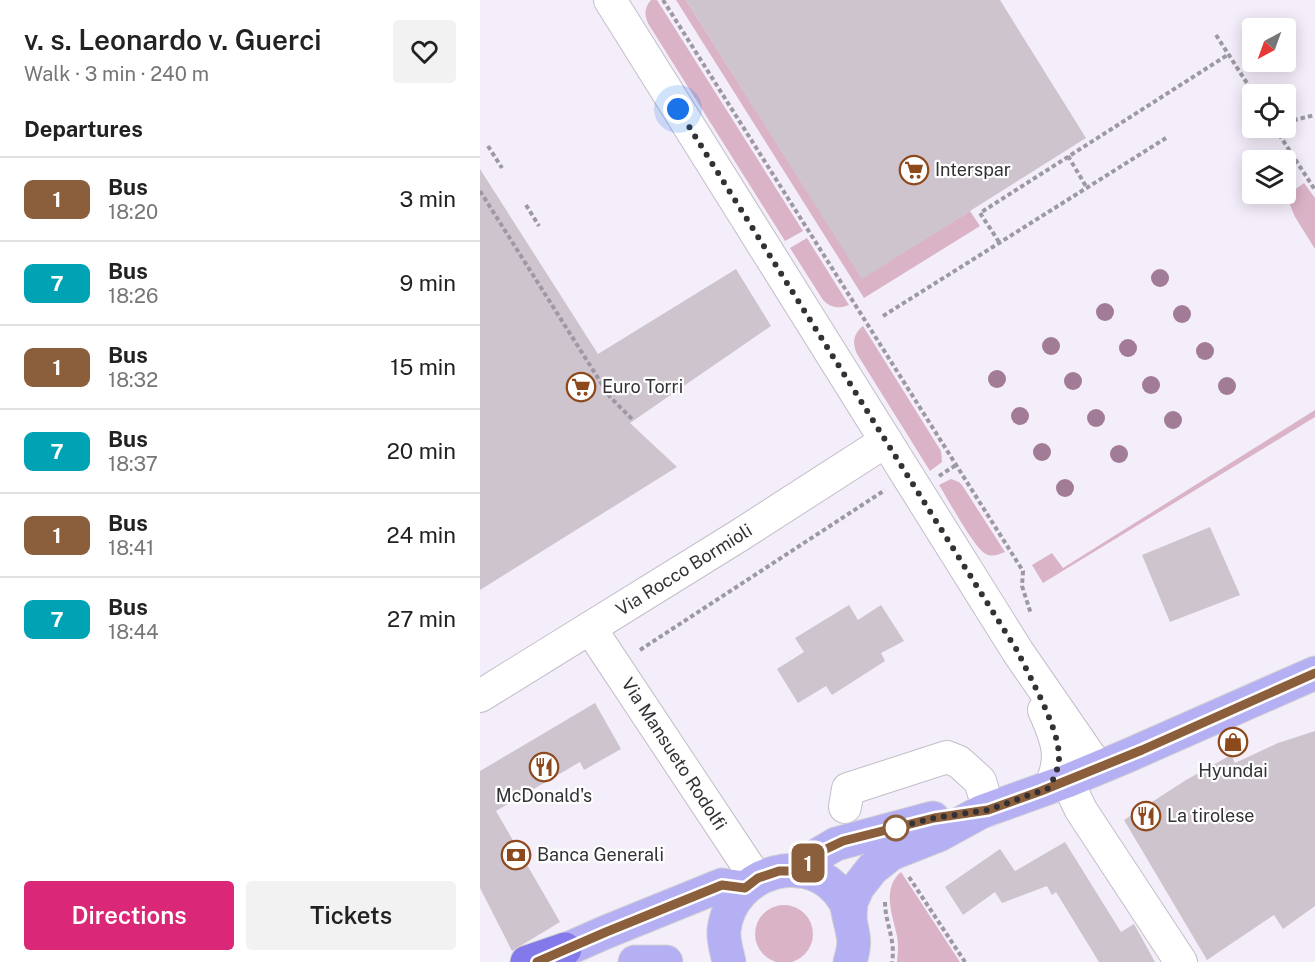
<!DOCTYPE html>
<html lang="en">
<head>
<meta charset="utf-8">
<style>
	body { margin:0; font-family:"Public Sans",sans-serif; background:#f2f2f2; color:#222; height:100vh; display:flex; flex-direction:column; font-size:22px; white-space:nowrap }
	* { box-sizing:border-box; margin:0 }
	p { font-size:20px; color:#767676 }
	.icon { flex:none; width:33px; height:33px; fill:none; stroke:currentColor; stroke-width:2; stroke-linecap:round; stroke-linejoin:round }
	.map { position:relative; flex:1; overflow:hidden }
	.sheet { display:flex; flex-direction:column; background:#fff; width:480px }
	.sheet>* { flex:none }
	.badge { padding:0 12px; border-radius:9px; font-size:21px; line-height:39px }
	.needle { width:39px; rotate:221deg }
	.controls { position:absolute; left:762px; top:18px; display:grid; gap:12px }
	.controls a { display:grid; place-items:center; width:54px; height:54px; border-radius:6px; background:#fff; box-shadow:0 3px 15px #0003; font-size:30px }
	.you { position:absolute; width:30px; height:30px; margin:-15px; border:4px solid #fff; border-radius:50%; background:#1a73e8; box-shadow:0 0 0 9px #1a73e833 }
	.map>.badge { position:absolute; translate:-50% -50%; box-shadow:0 0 0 3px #fff }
	h2 { padding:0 24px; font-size:22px; line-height:54px }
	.round { display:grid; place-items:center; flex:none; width:63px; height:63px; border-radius:6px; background:#f2f2f2 }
	.head { display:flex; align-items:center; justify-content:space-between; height:102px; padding:0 24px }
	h1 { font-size:28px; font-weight:600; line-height:45px }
	.cta { display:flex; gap:12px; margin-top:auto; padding:12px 24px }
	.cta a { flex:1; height:69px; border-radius:6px; background:#db2777; color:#fff; font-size:24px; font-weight:600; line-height:69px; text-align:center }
	.cta a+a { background:#f2f2f2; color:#222 }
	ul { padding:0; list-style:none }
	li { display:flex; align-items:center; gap:18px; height:84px; padding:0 24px; border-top:2px solid #e0e0e0 }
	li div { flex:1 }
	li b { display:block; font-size:22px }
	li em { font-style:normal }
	li .badge { min-width:66px; font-weight:700; text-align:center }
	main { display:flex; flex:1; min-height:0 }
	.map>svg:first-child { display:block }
	.green { fill:#dbb3c6 }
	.building { fill:#cec4ce }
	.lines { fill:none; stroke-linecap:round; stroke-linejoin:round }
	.minor-casing { stroke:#c3bec9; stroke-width:34 }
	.major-casing { stroke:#d2d2d3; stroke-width:35 }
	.highway-casing { stroke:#d2d2d3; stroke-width:35 }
	.path { stroke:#9d99a2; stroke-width:4; stroke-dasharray:4.5 3; stroke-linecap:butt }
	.minor { stroke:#fff; stroke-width:32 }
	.major { stroke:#b5aff3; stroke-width:33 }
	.highway { stroke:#8379eb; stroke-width:33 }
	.tree { fill:#a27b96 }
	.line-casing { stroke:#fff; stroke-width:14 }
	.line { stroke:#8b5e3c; stroke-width:9 }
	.walk { stroke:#333135; stroke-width:6; stroke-dasharray:0 10.8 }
	.stop-dot { fill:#fff; stroke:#8b5e3c; stroke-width:3 }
	.labels { text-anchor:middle; stroke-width:4.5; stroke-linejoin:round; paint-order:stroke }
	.poi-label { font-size:18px; fill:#333135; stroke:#fefefe; text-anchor:start }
	.street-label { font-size:18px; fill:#333135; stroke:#fefefe }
</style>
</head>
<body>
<main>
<section class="sheet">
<div class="head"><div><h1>v. s. Leonardo v. Guerci</h1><p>Walk · 3 min · 240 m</p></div><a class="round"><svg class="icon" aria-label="heart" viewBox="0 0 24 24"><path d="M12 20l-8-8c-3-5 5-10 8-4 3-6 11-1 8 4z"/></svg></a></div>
<h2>Departures</h2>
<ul>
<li><span class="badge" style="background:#8b5e3c;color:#fff">1</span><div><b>Bus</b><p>18:20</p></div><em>3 min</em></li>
<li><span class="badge" style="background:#00a3b4;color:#fff">7</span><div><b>Bus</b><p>18:26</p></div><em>9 min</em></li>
<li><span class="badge" style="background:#8b5e3c;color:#fff">1</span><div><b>Bus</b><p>18:32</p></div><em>15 min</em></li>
<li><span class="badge" style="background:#00a3b4;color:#fff">7</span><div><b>Bus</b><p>18:37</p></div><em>20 min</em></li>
<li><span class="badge" style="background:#8b5e3c;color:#fff">1</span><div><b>Bus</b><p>18:41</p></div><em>24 min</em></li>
<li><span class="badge" style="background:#00a3b4;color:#fff">7</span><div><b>Bus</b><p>18:44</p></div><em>27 min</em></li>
</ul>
<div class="cta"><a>Directions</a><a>Tickets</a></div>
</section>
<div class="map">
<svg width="835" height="962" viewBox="0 0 835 962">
	<rect width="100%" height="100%" fill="#f4eefa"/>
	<g class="green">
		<path d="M171 0H177L323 231 305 241 169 25C164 16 164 8 171 0Z"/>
		<polygon points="196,0 206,0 382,278 490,211 500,226 384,298"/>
		<polygon points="824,183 835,198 835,249 815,217 808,200 810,193"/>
		<path d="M327 238 369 305C358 309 351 308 343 300L310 248Z"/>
		<path d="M383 326 461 451 462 462 450 471 377 354C372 343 373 334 383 326Z"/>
		<polygon points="835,410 835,417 563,583 552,565 572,553 583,568"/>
		<path d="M471 479 479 482 482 485 525 552C518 555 512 557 506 554 494 548 468 499 459 485Z"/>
		<path d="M421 872 480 962H417C418 952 419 942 416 932 412 913 402 888 421 872Z"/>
		<circle cx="304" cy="934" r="29"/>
	</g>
	<g class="building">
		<polygon points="206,0 520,0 606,138 382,279"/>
		<polygon points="0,169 118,354 256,269 291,326 150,423 197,467 0,590"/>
		<polygon points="730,527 760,595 690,622 662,555"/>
		<polygon points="369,605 378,620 401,605 424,641 401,653 405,661 352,695 346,686 318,703 297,669 324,652 315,638"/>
		<polygon points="115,703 141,749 104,770 100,762 16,811 80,922 32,951 0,888 0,771"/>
		<polygon points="835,731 835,906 803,929 794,915 727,960 644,820 706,780 751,755 755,763 798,743"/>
		<polygon points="585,842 641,932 654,924 675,962 619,962 576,892 572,895 567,886 522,903 515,892 483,915 465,887 520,849 535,871"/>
	</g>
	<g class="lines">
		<g class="minor-casing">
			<g id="minor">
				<polyline points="130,0 538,652 618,768"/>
				<polyline points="110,628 268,866 278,878"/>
				<polyline points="0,696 260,535 406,441"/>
				<path d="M564 710C577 739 585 759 569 788"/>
				<polyline points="587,781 601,810 701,962"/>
				<polyline points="365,807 368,789 467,757 479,762 500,781 509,810"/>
			</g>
		</g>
		<g class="major-casing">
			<g id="major">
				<polyline points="317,871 339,854 356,844 453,818"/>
				<polyline points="370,919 371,902 378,887 392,869 411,854 459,835 501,812 587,781 647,756 835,673"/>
				<polyline points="60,961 126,932 242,885 265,888"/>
				<polyline points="155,962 186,962"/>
				<path d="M249 962C247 952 243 941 244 930 251 870 332 847 364 900 367 904 368 912 369 917 374 937 376 942 370 962"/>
			</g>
		</g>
		<g class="highway-casing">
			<polyline id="highway" points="47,962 85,949"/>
		</g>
		<g class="path">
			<polyline points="183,0 543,571 542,586 551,614"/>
			<polyline points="736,35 774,94"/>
			<polyline points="806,122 835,115"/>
			<polyline points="795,128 835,190"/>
			<polyline points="8,146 22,168"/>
			<polyline points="588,156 607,188"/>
			<polyline points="0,191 130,397 153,420"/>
			<polyline points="46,205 59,226"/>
			<polyline points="519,242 500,213 749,54"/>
			<polyline points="403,316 686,138"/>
			<polyline points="459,476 476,465"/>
			<polyline points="160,650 405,490"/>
			<polyline points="429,877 485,962"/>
			<path d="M405 902C405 923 416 940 412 962"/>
		</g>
		<use href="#minor" class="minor"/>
		<use href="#major" class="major"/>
		<use href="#highway" class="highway"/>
	</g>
	<g class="tree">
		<circle cx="680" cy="278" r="9"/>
		<circle cx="625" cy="312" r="9"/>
		<circle cx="702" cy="314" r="9"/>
		<circle cx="571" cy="346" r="9"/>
		<circle cx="648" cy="348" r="9"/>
		<circle cx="725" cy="351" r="9"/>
		<circle cx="517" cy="379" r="9"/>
		<circle cx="593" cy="381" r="9"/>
		<circle cx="671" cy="385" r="9"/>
		<circle cx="747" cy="386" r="9"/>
		<circle cx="540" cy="416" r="9"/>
		<circle cx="616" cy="418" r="9"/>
		<circle cx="693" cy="420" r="9"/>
		<circle cx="562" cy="452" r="9"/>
		<circle cx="639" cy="454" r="9"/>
		<circle cx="585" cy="488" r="9"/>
	</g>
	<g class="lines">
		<g class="line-casing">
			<polyline id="line" points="57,962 126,932 242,885 265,888 278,878 299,871 317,871 344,850 363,841 454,818 508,810 561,791 662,750 835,673"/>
		</g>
		<use href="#line" class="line"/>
		<path class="walk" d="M198 109 538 652C551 680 579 728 579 757 579 768 574 778 569 788L508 810 454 818 410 829 416 828"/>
	</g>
	<defs>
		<g id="supermarket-ring" transform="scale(1.5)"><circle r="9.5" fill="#fefefe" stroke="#8d491c" stroke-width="1.5"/><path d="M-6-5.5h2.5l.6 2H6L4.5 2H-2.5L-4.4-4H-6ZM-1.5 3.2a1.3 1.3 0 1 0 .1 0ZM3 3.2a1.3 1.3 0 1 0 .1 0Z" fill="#8d491c"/></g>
		<g id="shop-ring" transform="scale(1.5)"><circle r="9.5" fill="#fefefe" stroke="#8d491c" stroke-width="1.5"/><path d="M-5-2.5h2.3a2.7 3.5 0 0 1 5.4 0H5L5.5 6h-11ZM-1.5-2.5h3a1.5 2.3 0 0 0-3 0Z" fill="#8d491c"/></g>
		<g id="restaurant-ring" transform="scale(1.5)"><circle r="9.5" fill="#fefefe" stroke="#8d491c" stroke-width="1.5"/><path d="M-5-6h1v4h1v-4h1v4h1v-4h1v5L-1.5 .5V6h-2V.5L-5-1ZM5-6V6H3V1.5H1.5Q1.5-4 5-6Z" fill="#8d491c"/></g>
		<g id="bank-ring" transform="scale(1.5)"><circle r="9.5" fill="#fefefe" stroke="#8d491c" stroke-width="1.5"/><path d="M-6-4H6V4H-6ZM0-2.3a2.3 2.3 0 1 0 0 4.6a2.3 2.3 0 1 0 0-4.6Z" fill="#8d491c"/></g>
	</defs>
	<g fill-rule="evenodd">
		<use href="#supermarket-ring" x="434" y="170"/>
		<use href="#supermarket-ring" x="101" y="387"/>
		<use href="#shop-ring" x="753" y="742"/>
		<use href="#restaurant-ring" x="64" y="767"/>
		<use href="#restaurant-ring" x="666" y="816"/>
		<use href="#bank-ring" x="36" y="855"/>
	</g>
	<circle class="stop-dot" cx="416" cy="828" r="12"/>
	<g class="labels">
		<g class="poi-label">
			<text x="455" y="176">Interspar</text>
			<text x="122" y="393">Euro Torri</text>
			<text x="753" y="777" text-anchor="middle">Hyundai</text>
			<text x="64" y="802" text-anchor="middle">McDonald's</text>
			<text x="687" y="822">La tirolese</text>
			<text x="57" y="861">Banca Generali</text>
		</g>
		<g class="street-label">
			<text transform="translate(204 570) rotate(-32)" y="6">Via Rocco Bormioli</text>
			<text transform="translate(194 754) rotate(57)" y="6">Via Mansueto Rodolfi</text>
		</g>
	</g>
</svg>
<div class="controls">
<a><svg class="needle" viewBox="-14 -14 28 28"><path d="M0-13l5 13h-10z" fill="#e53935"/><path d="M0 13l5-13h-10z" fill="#767676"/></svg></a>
<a><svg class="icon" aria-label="locate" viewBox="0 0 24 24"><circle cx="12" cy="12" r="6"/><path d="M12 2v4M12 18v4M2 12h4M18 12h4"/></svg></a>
<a><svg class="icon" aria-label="layers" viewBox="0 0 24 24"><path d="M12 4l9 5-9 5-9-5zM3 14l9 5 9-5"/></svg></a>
</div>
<div class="you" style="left:198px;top:109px"></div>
<b class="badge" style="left:328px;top:863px;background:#8b5e3c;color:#fff">1</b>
</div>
</main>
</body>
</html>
